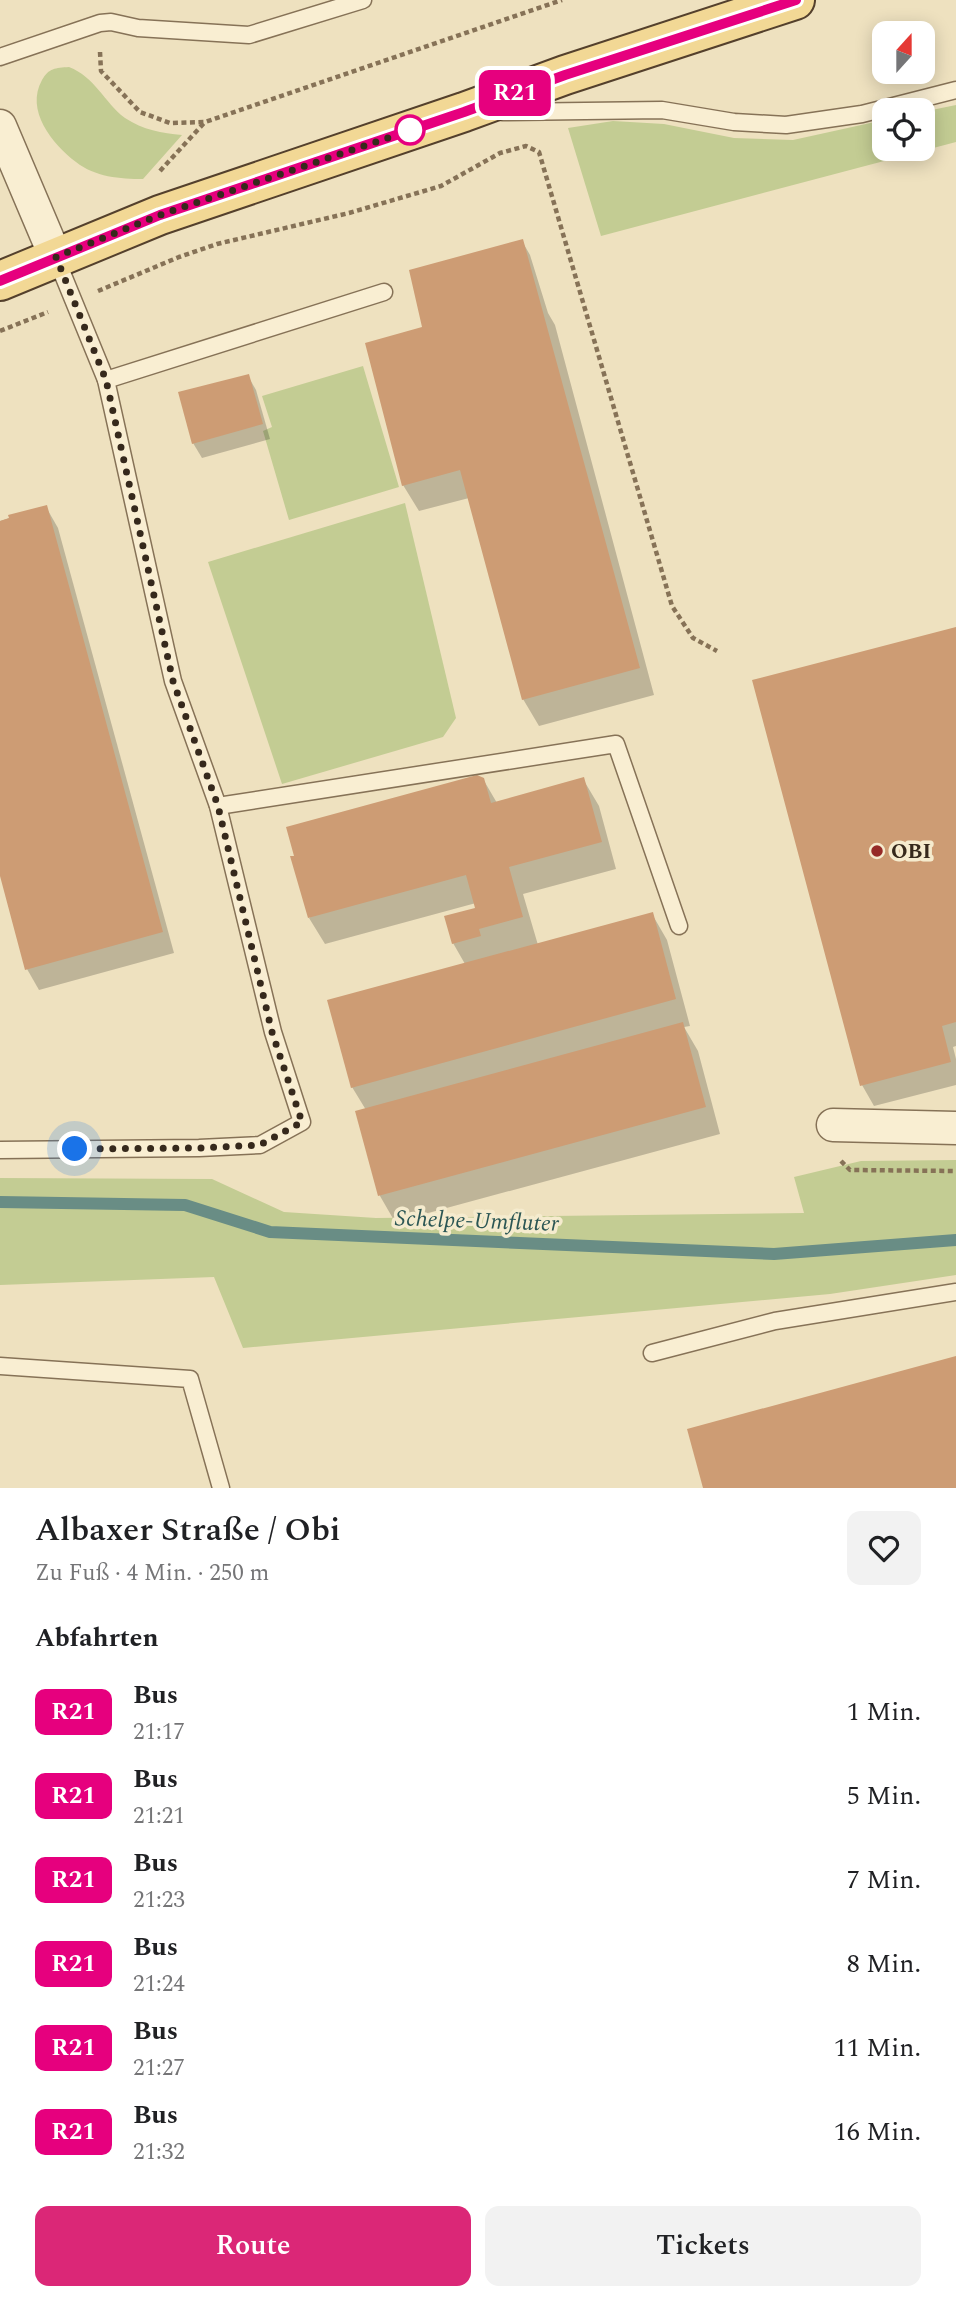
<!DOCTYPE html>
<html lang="de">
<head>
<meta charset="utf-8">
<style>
	body { margin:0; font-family:Spectral,serif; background:#f2f2f2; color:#202124; height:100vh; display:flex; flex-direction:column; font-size:26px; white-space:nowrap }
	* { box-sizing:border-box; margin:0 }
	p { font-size:23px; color:#757577 }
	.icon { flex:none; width:38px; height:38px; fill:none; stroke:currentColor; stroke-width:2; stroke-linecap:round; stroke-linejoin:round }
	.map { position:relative; height:1488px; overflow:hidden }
	.details { display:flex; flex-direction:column; background:#fff; flex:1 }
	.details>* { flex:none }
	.badge { padding:0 14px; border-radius:10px; font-size:24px; line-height:46px }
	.needle { width:46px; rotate:21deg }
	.buttons { position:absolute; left:872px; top:21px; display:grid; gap:14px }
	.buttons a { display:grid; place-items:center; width:63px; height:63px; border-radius:14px; background:#fff; box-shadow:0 4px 18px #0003; font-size:35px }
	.you { position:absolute; width:35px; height:35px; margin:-18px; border:5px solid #fff; border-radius:50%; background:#1a73e8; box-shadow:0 0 0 10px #1a73e833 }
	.map>.badge { position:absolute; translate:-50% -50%; box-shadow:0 0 0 4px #fff }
	h2 { padding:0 35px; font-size:26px; line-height:63px }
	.round { display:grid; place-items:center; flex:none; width:74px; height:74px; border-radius:14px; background:#f2f2f2 }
	.summary { display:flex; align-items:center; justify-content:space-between; height:119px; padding:0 35px }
	h1 { font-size:33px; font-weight:600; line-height:52px }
	.button { display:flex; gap:14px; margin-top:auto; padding:14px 35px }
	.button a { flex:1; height:80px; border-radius:14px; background:#db2777; color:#fff; font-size:28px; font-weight:600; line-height:80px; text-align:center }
	.button a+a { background:#f2f2f2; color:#202124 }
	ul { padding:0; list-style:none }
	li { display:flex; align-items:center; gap:21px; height:84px; padding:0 35px }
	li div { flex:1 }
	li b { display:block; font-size:26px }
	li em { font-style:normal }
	li .badge { min-width:77px; font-weight:700; text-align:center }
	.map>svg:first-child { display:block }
	.green { fill:#c3cc93 }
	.shadow { fill:#0003 }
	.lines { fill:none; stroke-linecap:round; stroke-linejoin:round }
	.stream { stroke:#698d85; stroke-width:12 }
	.building { fill:#cd9c74 }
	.lane-casing { stroke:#867257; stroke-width:19 }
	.street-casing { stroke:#867257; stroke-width:35 }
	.primary-casing { stroke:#54402c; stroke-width:42 }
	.path { stroke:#867257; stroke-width:4.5; stroke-dasharray:5 3.5; stroke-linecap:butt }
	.lane { stroke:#f9eed2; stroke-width:16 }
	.street { stroke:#f9eed2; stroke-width:32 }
	.primary { stroke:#f2d895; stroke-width:38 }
	.line-casing { stroke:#fff; stroke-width:16 }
	.line { stroke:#e6007e; stroke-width:10 }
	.walk { stroke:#36291c; stroke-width:7; stroke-dasharray:0 12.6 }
	.stop-dot { fill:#fff; stroke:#e6007e; stroke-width:3.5 }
	.poi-dot { fill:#962a27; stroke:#f5ebce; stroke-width:2.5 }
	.labels { text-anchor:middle; stroke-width:7; stroke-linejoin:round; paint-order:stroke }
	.poi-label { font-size:21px; font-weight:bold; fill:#36291c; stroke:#f5ebce; text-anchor:start }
	.water-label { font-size:23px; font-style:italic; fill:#2b5654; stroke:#f5ebce }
</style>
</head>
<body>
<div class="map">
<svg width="956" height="1488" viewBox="0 0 956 1488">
	<rect width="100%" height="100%" fill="#eee1bf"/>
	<g class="green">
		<path d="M69 67C95 77 104 102 125 118 143 130 162 133 182 135L143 179C120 179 95 177 76 162 52 144 25 110 42 80 49 68 55 68 69 67Z"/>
		<polygon points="956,105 956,142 601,236 568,128 613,121 664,124 734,138 793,140 884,120 884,149 922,149 922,112"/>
		<polygon points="363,366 399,487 289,520 263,431 272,427 262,396"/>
		<polygon points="405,503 456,718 443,737 282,784 208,562"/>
		<polygon points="956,1160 956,1275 830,1294 243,1348 214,1277 0,1285 0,1178 212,1179 284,1212 376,1218 804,1213 794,1177 861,1161"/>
	</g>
	<g class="shadow">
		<polygon points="522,241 530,255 548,313 555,325 654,695 539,726 523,699 469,498 419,511 403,485 425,329"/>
		<polygon points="248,376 256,390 270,439 202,458 193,443"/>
		<polygon points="46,507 58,528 174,953 39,990 27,969 0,870 0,521"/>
		<polygon points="956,629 956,1046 953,1047 956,1059 956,1085 874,1106 862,1085"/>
		<polygon points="483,779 497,803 583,779 599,806 616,869 523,894 538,945 652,914 667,940 690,1026 684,1027 698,1051 720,1134 395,1222 380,1196 366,1110 352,1087 465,964 453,943 477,909 476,903 325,944 309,918"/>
	</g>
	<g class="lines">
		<polyline class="stream" points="0,1202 185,1205 270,1232 774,1254 956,1240"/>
	</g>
	<g class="building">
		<polygon points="523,239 640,668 522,700 460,470 402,486 365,343 422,327 409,270"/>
		<polygon points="249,374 263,424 192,444 178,392"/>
		<polygon points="47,505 163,932 25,970 0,876 0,521 9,518 8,515"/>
		<polygon points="956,627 956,1022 942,1026 951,1062 860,1086 752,680"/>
		<polygon points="477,775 484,778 491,803 584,777 602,842 509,867 523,917 479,929 481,936 452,944 444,916 475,908 466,875 308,918 290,856 294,856 286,827"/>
		<polygon points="653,912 676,999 351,1088 327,1000"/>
		<polygon points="683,1022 706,1107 378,1196 355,1111"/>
		<polygon points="956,1356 956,1488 703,1488 687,1429"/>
	</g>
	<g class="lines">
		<g class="lane-casing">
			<g id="lane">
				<polyline points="0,57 100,23 111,22 138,28 249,35 363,0"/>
				<polyline points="502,112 662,110 734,122 786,125 862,114 956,90"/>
				<polyline points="106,380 384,292"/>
				<polyline points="218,806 616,744 679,926"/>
				<polyline points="0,1150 199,1148 260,1145 302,1122 273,1032 218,806 173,681 106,380 56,258"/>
				<polyline points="652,1353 775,1321 956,1292"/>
				<polyline points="0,1366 190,1379 221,1488"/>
			</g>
		</g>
		<g class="street-casing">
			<g id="street">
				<polyline points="0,126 56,258"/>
				<polyline points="833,1125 956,1128"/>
			</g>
		</g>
		<g class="primary-casing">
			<polyline id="primary" points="0,281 160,215 464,112 565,75 795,0"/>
		</g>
		<g class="path">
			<polyline points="100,52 101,71 140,112 170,123 205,122 562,0"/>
			<polyline points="160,171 204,123"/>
			<polyline points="98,291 179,257 217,244 349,213 441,186 500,153 526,146 539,152 672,606 693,638 717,651"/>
			<polyline points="0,331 48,312"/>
			<polyline points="841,1161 850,1170 956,1171"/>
		</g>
		<use href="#lane" class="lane"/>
		<use href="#street" class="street"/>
		<use href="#primary" class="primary"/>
	</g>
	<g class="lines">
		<g class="line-casing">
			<polyline id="line" points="0,281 160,215 464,112 565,75 796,0"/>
		</g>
		<use href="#line" class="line"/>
		<polyline class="walk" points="75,1149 199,1148 260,1145 302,1122 272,1032 218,806 173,681 106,380 56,257 160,215 420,127 410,130"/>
	</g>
	<circle class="stop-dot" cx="410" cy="130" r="14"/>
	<circle class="poi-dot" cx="877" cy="851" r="7"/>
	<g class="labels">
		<g class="poi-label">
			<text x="891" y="858">OBI</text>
		</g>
		<g class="water-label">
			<text transform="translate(477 1220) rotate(2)" y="8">Schelpe-Umfluter</text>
		</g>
	</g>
</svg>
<div class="buttons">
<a><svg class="needle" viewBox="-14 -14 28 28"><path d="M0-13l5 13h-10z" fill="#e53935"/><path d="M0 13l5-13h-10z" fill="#757577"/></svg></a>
<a><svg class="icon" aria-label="locate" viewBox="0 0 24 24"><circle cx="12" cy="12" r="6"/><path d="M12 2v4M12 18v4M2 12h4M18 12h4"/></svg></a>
</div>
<div class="you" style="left:75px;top:1149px"></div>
<b class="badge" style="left:515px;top:93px;background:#e6007e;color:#fff">R21</b>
</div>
<section class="details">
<div class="summary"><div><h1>Albaxer Straße / Obi</h1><p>Zu Fuß · 4 Min. · 250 m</p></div><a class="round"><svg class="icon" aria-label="heart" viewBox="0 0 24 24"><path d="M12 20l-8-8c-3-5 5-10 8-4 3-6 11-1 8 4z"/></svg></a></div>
<h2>Abfahrten</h2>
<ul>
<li><span class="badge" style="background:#e6007e;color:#fff">R21</span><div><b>Bus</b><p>21:17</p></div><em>1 Min.</em></li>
<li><span class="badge" style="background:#e6007e;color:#fff">R21</span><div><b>Bus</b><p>21:21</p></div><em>5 Min.</em></li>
<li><span class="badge" style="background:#e6007e;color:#fff">R21</span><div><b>Bus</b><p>21:23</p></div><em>7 Min.</em></li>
<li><span class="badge" style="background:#e6007e;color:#fff">R21</span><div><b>Bus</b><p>21:24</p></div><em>8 Min.</em></li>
<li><span class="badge" style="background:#e6007e;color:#fff">R21</span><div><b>Bus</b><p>21:27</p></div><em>11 Min.</em></li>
<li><span class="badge" style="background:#e6007e;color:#fff">R21</span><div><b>Bus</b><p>21:32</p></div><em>16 Min.</em></li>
</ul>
<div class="button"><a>Route</a><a>Tickets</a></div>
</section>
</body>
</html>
